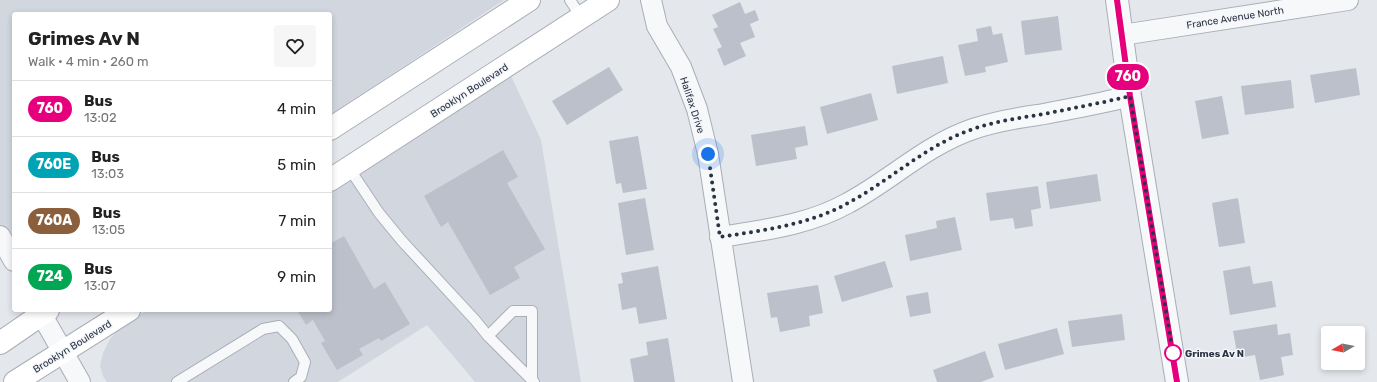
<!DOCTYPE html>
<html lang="en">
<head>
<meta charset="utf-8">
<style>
	body { margin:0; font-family:Rubik,sans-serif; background:#f6f6f6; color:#222; height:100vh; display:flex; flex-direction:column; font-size:15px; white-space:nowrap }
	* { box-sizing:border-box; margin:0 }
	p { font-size:13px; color:#767676 }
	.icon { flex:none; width:22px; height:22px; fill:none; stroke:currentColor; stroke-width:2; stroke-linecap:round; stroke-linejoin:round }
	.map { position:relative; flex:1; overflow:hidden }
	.panel { position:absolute; left:12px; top:12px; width:320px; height:300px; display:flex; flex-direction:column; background:#fff; border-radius:4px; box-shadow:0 2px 6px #0003 }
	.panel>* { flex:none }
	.badge { padding:0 8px; border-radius:13px; font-size:14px; line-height:26px }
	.needle { width:26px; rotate:261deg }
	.tools { position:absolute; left:1321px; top:326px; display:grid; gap:8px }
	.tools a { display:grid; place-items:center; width:44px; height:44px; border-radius:4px; background:#fff; box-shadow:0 2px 6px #0003; font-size:20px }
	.you { position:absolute; width:20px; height:20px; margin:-10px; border:3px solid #fff; border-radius:50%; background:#1a73e8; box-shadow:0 0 0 6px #1a73e833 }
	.map>.badge { position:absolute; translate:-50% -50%; box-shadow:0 0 0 2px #fff }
	.round { display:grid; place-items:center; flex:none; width:42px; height:42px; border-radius:4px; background:#f6f6f6 }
	.head { display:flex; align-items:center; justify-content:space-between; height:68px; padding:0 16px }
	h1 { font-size:19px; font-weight:700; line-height:30px }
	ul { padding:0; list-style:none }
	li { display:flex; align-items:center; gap:12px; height:56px; padding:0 16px; border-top:1px solid #e0e0e0 }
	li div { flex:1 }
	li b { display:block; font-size:15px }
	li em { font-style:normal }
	li .badge { min-width:44px; font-weight:700; text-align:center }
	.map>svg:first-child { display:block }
	.built { fill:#d2d6de }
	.building { fill:#bbc0ca }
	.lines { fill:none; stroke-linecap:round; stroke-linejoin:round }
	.service-casing { stroke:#a9aeb7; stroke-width:12 }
	.minor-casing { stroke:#a9aeb7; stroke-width:22 }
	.tertiary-casing { stroke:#a9aeb7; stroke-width:24 }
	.secondary-casing { stroke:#a9aeb7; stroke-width:24 }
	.service { stroke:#f7f8fa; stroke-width:10 }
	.minor { stroke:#f7f8fa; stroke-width:20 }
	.tertiary { stroke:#f7f8fa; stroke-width:22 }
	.secondary { stroke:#fff; stroke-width:22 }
	.line-casing { stroke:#fff; stroke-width:9 }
	.line { stroke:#e6007e; stroke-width:6 }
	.walk { stroke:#2b3445; stroke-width:4; stroke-dasharray:0 7.2 }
	.stop-dot { fill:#fff; stroke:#e6007e; stroke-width:2 }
	.labels { text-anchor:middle; stroke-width:3; stroke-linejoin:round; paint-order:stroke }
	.street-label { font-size:10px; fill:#2b3445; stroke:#f4f6f9 }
	.stop-label { font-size:10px; font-weight:bold; fill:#2b3445; stroke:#f4f6f9; text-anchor:start }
</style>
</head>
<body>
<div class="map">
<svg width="1377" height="382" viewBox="0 0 1377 382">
	<rect width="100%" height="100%" fill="#e4e7ec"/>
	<g class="built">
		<polygon points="0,0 504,0 330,115 330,14 14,14 14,249 0,226"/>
		<polygon points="511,76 541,140 581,382 475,382 427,325 338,382 107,382 103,376 100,366 103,353 110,339 122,326 147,310 330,310 330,192"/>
	</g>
	<g class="building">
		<polygon points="740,2 745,14 755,10 759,20 750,24 755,37 740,43 746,56 724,66 717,49 722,47 713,29 718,27 712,15"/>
		<polygon points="1058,16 1062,50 1025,55 1021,21"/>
		<polygon points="991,26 993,35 1002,33 1008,62 985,67 986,72 965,76 958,45 978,41 976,29"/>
		<polygon points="943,56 948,83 897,94 892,66"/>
		<polygon points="609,67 623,90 567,125 552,101"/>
		<polygon points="1356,68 1360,95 1315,103 1310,75"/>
		<polygon points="1291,80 1294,108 1245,115 1241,86"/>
		<polygon points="871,93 878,120 827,134 820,107"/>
		<polygon points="1222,96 1229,134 1202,139 1195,101"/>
		<polygon points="805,126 808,145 795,148 797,159 756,166 751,135"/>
		<polygon points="638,136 647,189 623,193 621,183 616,184 609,141"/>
		<polygon points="503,150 518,177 507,183 545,249 514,267 520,278 490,295 448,222 441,227 424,196"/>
		<polygon points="1097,174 1101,201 1050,209 1046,182"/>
		<polygon points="1038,186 1041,208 1031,210 1033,226 1015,229 1013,218 990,221 986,193"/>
		<polygon points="645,198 654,250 626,255 618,203"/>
		<polygon points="1238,198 1245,243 1219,247 1212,203"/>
		<polygon points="955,217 962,250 910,261 905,235 937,228 936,221"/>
		<polygon points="344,236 374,289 385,282 410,324 381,341 379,338 359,349 363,355 337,370 321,343 325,341 313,320 306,325 297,310 330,310 330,244"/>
		<polygon points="885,261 893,287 842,302 834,276"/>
		<polygon points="658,266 667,319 639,324 636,307 622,310 618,284 623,283 621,273"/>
		<polygon points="1250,266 1253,284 1272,281 1276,307 1230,315 1223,271"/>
		<polygon points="818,285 823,313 809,316 810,326 780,332 777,317 771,318 767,293"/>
		<polygon points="928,292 931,313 910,317 906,296"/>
		<polygon points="1122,314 1125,340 1072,347 1068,321"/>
		<polygon points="1277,324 1278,335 1290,333 1293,355 1281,357 1284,375 1260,380 1255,355 1238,358 1233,331"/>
		<polygon points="1057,328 1064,354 1005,370 998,344"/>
		<polygon points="668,338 675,382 634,382 630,359 648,355 646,342"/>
		<polygon points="985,351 994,377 981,382 937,382 933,370"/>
	</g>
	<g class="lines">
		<g class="service-casing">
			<g id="service">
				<polyline points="570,0 581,17"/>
				<polyline points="349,168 379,213 402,241 475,320 488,336 534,382"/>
				<polyline points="488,336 513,311 532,311 532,380"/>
				<polyline points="177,382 263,329 279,326 292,339 305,362 301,377 294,382"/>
			</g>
		</g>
		<g class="minor-casing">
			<g id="minor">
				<polyline points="651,0 657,26 681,67 697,109 708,154 743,382"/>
				<polyline points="1122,35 1348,0"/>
				<polyline points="0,236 14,261"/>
				<path d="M720 237C764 230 809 225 848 203 891 180 926 145 973 129 994 122 1016 118 1038 115 1069 109 1100 104 1130 96"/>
				<polyline points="39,310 80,382"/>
			</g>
		</g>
		<g class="tertiary-casing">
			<polyline id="tertiary" points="1117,0 1130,96 1177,382"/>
		</g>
		<g class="secondary-casing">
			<g id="secondary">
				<polyline points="330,129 529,0"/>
				<polyline points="330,180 608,0"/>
				<polyline points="0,343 48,310"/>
				<polyline points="15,382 129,310"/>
			</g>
		</g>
		<use href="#service" class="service"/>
		<use href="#minor" class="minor"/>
		<use href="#tertiary" class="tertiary"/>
		<use href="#secondary" class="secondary"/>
	</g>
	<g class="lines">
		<g class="line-casing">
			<polyline id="line" points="1117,0 1130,96 1177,382"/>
		</g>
		<use href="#line" class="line"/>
		<path class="walk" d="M708 154 720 237C764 230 809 225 848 203 891 180 926 145 973 129 996 121 1020 118 1044 114 1073 108 1102 103 1130 96L1173 353"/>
	</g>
	<circle class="stop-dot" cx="1173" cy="353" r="8"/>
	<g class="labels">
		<g class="street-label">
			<text transform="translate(1235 17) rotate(-9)" y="4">France Avenue North</text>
			<text transform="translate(469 90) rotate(-33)" y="4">Brooklyn Boulevard</text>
			<text transform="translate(693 105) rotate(72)" y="4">Halifax Drive</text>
			<text transform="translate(72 346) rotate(-32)" y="4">Brooklyn Boulevard</text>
		</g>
		<g class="stop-label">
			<text x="1185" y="357">Grimes Av N</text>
		</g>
	</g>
</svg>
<div class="tools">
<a><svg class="needle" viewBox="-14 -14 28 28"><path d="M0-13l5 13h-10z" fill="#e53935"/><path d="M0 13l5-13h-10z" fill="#767676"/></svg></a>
</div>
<div class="you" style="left:708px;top:154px"></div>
<b class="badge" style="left:1128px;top:77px;background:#e6007e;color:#fff">760</b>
<section class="panel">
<div class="head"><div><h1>Grimes Av N</h1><p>Walk · 4 min · 260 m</p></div><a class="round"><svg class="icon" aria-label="heart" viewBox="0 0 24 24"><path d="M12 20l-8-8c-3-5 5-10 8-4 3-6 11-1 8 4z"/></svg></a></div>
<ul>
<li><span class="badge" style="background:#e6007e;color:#fff">760</span><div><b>Bus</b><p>13:02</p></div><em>4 min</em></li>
<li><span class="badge" style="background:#00a3b4;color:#fff">760E</span><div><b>Bus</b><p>13:03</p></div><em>5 min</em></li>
<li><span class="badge" style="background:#8b5e3c;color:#fff">760A</span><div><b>Bus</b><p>13:05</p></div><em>7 min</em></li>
<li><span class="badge" style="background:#00a651;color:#fff">724</span><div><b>Bus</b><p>13:07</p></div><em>9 min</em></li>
</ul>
</section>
</div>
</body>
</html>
